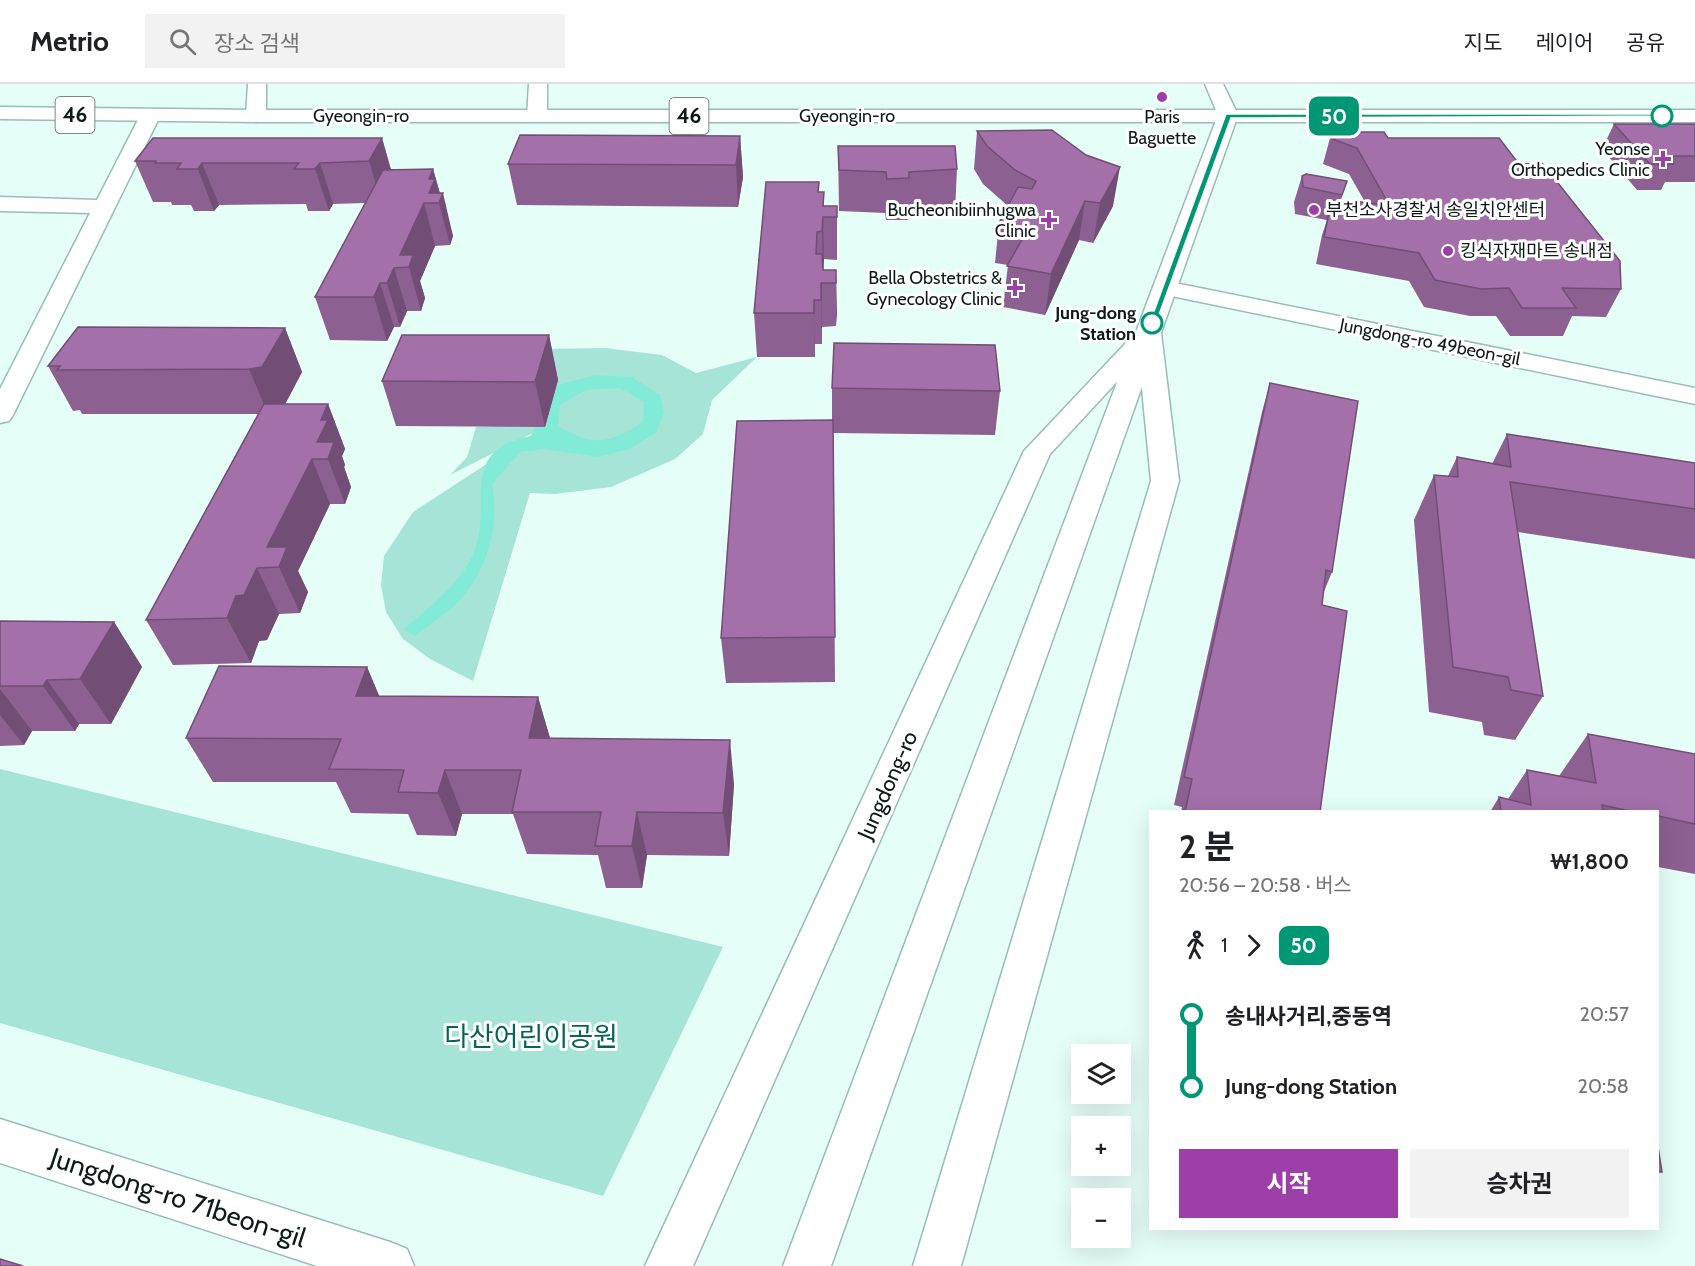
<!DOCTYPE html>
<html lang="ko">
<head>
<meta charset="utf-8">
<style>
	body { margin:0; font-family:Cabin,"Noto Sans KR",sans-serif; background:#f2f2f2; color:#202124; height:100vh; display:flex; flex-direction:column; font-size:22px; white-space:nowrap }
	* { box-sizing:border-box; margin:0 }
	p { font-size:20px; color:#757577 }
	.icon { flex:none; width:33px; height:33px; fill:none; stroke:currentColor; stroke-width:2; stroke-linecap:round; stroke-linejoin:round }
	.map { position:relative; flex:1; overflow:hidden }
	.details { position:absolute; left:1149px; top:726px; width:510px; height:420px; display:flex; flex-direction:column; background:#fff; border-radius:0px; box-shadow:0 6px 24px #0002 }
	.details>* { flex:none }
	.badge { padding:0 12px; border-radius:9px; font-size:21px; line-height:39px }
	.tools { position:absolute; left:1071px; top:960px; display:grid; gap:12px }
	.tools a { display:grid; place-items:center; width:60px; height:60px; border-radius:0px; background:#fff; box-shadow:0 6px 24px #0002; font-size:30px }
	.map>.badge { position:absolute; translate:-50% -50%; box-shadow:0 0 0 3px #fff }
	.legs { display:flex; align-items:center; gap:9px; height:66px; padding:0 30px; font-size:20px }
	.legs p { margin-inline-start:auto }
	.summary { display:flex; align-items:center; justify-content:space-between; height:102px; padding:0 30px }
	h1 { font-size:33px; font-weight:700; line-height:45px }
	.primary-button { display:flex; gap:12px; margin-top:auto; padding:12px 30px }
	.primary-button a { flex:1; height:69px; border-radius:0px; background:#9d3fa8; color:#fff; font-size:24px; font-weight:700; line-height:69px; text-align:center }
	.primary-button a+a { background:#f2f2f2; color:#202124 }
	ul { padding:0 30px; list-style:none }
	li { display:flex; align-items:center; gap:21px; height:72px; font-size:22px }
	li i { display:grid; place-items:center; width:9px; height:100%; margin:0 8px; background:currentColor }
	li i::after { content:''; width:15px; height:15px; margin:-8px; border:4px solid; border-radius:50%; background:#fff }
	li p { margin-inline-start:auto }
	li:first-child i { background:linear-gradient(#0000 50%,currentColor 0) }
	li:last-child i { background:linear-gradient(currentColor 50%,#0000 0) }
	header { display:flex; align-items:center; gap:36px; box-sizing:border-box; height:84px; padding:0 30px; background:#fff; border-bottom:2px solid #e0e0e0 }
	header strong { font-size:28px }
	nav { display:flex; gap:33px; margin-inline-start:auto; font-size:21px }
	.search { width:420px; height:54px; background:#f2f2f2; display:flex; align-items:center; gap:15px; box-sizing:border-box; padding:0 21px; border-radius:0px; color:#757577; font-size:22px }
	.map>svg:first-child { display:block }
	.green { fill:#a6e4d7 }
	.water { fill:#82ebd7; fill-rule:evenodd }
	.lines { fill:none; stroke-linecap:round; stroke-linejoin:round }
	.minor-casing { stroke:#97bdb5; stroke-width:3 }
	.tertiary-casing { stroke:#97bdb5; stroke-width:3 }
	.primary-casing { stroke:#97bdb5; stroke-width:3 }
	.minor { fill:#fff; fill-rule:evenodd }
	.tertiary { fill:#fff; fill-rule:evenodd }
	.primary { fill:#fff; fill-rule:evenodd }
	.wall { fill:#8c6091 }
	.shaded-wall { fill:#724e76 }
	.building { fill:#a370a9; stroke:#724e76; stroke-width:1.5 }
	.line-1 { fill:#009775; stroke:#fff; stroke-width:1.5 }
	.poi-dot { fill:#9d3fa8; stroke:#fff; stroke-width:2 }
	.stop-1-dot { fill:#fff; stroke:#009775; stroke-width:3 }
	.labels { text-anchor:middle; stroke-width:6; stroke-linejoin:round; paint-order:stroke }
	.far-street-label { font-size:18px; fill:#0d1b18; stroke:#fff }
	.far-poi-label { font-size:18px; fill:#0d1b18; stroke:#fff; text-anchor:end }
	.far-stop-label { font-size:18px; font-weight:bold; fill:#0d1b18; stroke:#fff; text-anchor:end }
	.shield { fill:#fff; stroke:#565f5d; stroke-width:1.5 }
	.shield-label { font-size:21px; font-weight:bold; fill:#0d1b18 }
	.street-label { font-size:22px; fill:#0d1b18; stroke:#fff }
	.near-park-label { font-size:27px; fill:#086357; stroke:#fff }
	.near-street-label { font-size:27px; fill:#0d1b18; stroke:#fff }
</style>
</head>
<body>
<header>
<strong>Metrio</strong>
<div class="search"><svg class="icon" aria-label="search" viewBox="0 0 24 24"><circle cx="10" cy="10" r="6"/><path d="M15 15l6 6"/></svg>장소 검색</div>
<nav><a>지도</a><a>레이어</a><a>공유</a></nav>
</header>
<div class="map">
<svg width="1695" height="1182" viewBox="0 0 1695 1182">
	<rect width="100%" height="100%" fill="#e6fef8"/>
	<g class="green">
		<polygon points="605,264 662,271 696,289 757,273 712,316 703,350 675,375 611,403 555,410 530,409 473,597 430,575 403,555 386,528 381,501 384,472 413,428 537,347 450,391 467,373 476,343 527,340 539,265"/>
		<polygon points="0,685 723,863 603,1112 0,939"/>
	</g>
	<path class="water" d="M595 291 632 293 660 311 664 328 656 349 629 365 598 373 543 365 520 368 492 400C499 439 490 478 465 510 453 526 431 539 415 552L404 545C428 524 467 495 476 462 491 412 459 367 531 352L551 303ZM620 304 644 318 643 338C609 360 593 363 558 342L560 321 586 306Z"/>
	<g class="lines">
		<g class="minor-casing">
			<g id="minor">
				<polygon points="248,0 266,0 266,32 263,36 256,38 246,32"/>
				<polygon points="529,0 547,0 547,33 544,37 530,37 527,33"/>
				<polygon points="150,26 160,32 13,331 9,337 0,339 0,305 90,129 0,127 0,113 97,116 140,32"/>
				<polygon points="1165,197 1695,304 1695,320 1157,209 1153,204 1157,199"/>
				<polygon points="1149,242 1158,244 1161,249 1179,397 961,1182 913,1182 1151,397 1139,274 1050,370 693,1182 645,1182 1024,367 1140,244"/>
				<polygon points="0,1035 390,1158 407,1165 414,1182 317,1182 0,1079"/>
			</g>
		</g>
		<g class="tertiary-casing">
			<polygon id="tertiary" points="1205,0 1223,0 1238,31 831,1182 783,1182 1218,31"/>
		</g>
		<g class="primary-casing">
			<polygon id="primary" points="0,23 256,26 1695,26 1695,38 256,38 0,35"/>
		</g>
		<use href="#minor" class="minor"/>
		<use href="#tertiary" class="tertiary"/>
		<use href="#primary" class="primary"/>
	</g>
	<g class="wall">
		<polygon points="1614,40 1695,40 1695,98 1665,98 1661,106 1637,106 1602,65"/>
		<polygon points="977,47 1113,122 1093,159 1079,156 1045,231 1003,223 1008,181 995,179 999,139 1008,122 983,100 974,85"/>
		<polygon points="1348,48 1388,54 1621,205 1606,233 1572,232 1563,252 1510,252 1496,232 1470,232 1424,223 1409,197 1316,180 1322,151 1327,136 1295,130 1294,118 1302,92 1347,97 1338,125 1350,127 1353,117 1365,118 1349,90 1323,80 1330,54 1347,54"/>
		<polygon points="740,52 743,93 738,123 517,121 508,80"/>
		<polygon points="382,54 391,85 433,85 440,109 453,152 450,161 435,162 420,197 425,214 421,227 407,227 400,243 394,243 387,257 330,256 315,213 365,119 333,120 329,127 308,127 306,120 219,121 214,127 194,127 191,121 172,121 171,118 153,118 135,77"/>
		<polygon points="838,62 957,85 955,127 908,130 908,136 886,136 885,129 839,127"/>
		<polygon points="819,108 824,122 837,122 837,176 824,175 823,186 836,186 836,242 822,243 822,260 815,260 815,273 757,273 754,229"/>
		<polygon points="285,244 302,288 285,320 328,320 345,365 342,372 345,381 344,383 351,403 345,420 330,420 298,487 308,508 300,529 279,530 267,556 259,557 251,579 173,581 146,536 258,330 82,330 80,326 73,327 48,282"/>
		<polygon points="549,251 558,296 545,343 396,342 382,297"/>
		<polygon points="1270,299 1332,488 1323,510 1322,521 1320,728 1181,728 1182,723 1174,721 1262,328"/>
		<polygon points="832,304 1000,307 995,351 833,349 835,598 726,599 721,554 832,336"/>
		<polygon points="1507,350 1695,379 1695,475 1518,448 1543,612 1515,656 1484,651 1482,638 1429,628 1414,436 1434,391 1448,392 1457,373 1492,380"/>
		<polygon points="0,537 114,538 142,583 111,640 79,640 75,647 32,647 24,661 0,662"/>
		<polygon points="367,583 379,612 538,613 550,654 734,700 729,772 647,771 642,804 606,804 598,771 527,770 513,730 462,730 456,752 417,751 408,730 351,729 336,698 213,698 186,654"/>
		<polygon points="1588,650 1695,670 1695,790 1658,783 1658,728 1490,728 1499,713 1508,715 1527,686 1559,692"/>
	</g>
	<g class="shaded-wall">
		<polygon points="740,52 743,93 738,123 736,81"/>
		<polygon points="382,54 393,95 381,118 369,77"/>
		<polygon points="202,79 219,121 214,127 198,85"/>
		<polygon points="320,79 333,120 329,127 315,85"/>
		<polygon points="1120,83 1113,122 1093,159 1100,119"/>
		<polygon points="433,85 441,114 443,109 453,152 450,161 439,119 429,109 429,95"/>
		<polygon points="1085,117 1079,156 1045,231 1051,190"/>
		<polygon points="424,119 435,162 420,197 425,214 421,227 409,183 400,171"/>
		<polygon points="823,133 824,175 823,190 822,147"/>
		<polygon points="394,184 407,227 400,243 387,199"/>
		<polygon points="836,186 837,230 836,242"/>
		<polygon points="380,199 394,243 387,257 374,213"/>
		<polygon points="821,199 822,243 822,260 821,216"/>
		<polygon points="814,216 815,260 815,273"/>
		<polygon points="285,244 302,288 281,328 268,330 249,285"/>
		<polygon points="549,251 558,296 545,343 535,298"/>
		<polygon points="328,320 345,365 342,372 345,381 344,383 351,403 345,420 328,375 317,358 321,336"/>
		<polygon points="312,375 330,420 298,487 308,508 300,529 279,483 267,463"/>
		<polygon points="257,484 279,530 267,556 259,557 251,579 227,534 236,512"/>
		<polygon points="114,538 142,583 111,640 80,595"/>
		<polygon points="367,583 386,628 356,612"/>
		<polygon points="47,596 79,640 75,647 43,602"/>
		<polygon points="0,605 32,647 24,661 0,631"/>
		<polygon points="538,613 551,658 529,654"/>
		<polygon points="730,656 734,700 729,772 723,729"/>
		<polygon points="445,686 462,730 456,752 438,709"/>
		<polygon points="637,728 647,771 642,804 632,762"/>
	</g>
	<g class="building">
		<polygon points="1614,40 1695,40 1695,72 1667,72 1674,80 1650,80"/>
		<polygon points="1052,46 1086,71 1120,83 1100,119 1085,117 1051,190 1007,182 1028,145 999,139 1018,103 1032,105 1036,97 1015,86 987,62 977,47"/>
		<polygon points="1348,48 1384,48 1388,54 1499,54 1519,80 1542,79 1620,177 1621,205 1562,204 1576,224 1522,224 1509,204 1481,205 1435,196 1419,169 1324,153 1330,124 1351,127 1353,117 1390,122 1357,64 1330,54 1352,54"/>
		<polygon points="520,51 740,52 736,81 508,80"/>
		<polygon points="153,54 382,54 369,77 320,79 315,85 294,85 299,79 202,79 198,85 177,85 181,79 155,79 156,77 135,77"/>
		<polygon points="838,62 955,62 957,85 909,88 909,94 887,95 886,88 839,86"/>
		<polygon points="433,85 429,95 435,95 429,109 443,109 439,119 424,119 400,171 413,171 409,183 394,184 387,199 380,199 374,213 315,213 383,86"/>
		<polygon points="1306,90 1347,97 1342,111 1303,103 1302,92"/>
		<polygon points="766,98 819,98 818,108 824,108 823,122 837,122 837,133 823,133 822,147 817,148 816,170 822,170 823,186 836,186 836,199 821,199 821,216 814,216 814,229 754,229"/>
		<polygon points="78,243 285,244 262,283 249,285 57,286 60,282 48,282"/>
		<polygon points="402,251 549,251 535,298 382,297"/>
		<polygon points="834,259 995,261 1000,307 832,304"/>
		<polygon points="1270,299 1358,317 1332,488 1326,486 1322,521 1347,527 1320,728 1185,728 1192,695 1184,693"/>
		<polygon points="264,320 328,320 321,336 328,336 317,358 334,358 328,375 312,375 267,463 287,463 279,483 257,484 244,511 236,512 227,534 146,536"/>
		<polygon points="833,336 835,553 721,554 737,337"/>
		<polygon points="1507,350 1695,379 1695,425 1510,398 1543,612 1511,606 1508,593 1453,583 1434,391 1458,393 1457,373 1511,383"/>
		<polygon points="0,537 114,538 80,595 47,596 43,602 0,602"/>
		<polygon points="219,582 367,583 356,612 538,613 529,654 730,656 723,729 637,728 632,762 595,762 601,728 512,728 521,686 445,686 438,709 398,708 404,686 329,685 341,655 186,654"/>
		<polygon points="1588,650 1695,670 1695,740 1658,732 1658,728 1634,728 1602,721 1603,728 1501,728 1499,713 1531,721 1527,686 1596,699"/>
		<polygon points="1658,1063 1662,1088 1658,1088"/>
		<polygon points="0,1175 23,1182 0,1182"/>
	</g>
	<polygon class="line-1" points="1226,30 1662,30 1665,32 1231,34 1156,239 1149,241"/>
	<g class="poi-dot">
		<circle cx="1162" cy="13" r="6"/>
		<path d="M1660 66h6v6h6v6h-6v6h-6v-6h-6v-6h6z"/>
		<circle cx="1314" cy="126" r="6"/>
		<path d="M1046 127h6v6h6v6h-6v6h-6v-6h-6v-6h6z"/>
		<circle cx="1448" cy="167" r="6"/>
		<path d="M1012 195h6v6h6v6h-6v6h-6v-6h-6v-6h6z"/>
	</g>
	<g class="stop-1-dot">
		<circle cx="1662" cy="32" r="10"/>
		<circle cx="1152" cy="239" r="10"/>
	</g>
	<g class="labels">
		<g class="far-street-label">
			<text x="361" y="38">Gyeongin-ro</text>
			<text x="847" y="38">Gyeongin-ro</text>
			<text transform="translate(1430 258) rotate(11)" y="6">Jungdong-ro 49beon-gil</text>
		</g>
		<g class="far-poi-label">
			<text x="1162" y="39" text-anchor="middle">Paris<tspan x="1162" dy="21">Baguette</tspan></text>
			<text x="1650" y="71">Yeonse<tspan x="1650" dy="21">Orthopedics Clinic</tspan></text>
			<text x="1036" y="132">Bucheonibiinhugwa<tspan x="1036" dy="21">Clinic</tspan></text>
			<text x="1326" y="132" text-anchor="start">부천소사경찰서 송일치안센터</text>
			<text x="1460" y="173" text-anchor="start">킹식자재마트 송내점</text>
			<text x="1002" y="200">Bella Obstetrics &amp;<tspan x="1002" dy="21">Gynecology Clinic</tspan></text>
		</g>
		<g class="far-stop-label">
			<text x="1136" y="235">Jung-dong<tspan x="1136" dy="21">Station</tspan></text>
		</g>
		<g class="shield">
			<rect x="55.5" y="13" width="39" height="36" rx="4.5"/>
			<rect x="669.5" y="14" width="39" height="36" rx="4.5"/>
		</g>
		<g class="shield-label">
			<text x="75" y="38">46</text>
			<text x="689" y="39">46</text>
		</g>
		<g class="street-label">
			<text transform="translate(887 701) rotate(-66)" y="8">Jungdong-ro</text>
		</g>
		<g class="near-park-label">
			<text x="531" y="962">다산어린이공원</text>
		</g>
		<g class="near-street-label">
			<text transform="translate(178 1114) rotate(18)" y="9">Jungdong-ro 71beon-gil</text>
		</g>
	</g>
</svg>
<div class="tools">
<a><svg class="icon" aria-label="layers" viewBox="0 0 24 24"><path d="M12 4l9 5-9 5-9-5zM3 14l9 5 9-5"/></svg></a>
<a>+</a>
<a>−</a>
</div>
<b class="badge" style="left:1334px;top:32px;background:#009775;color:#fff">50</b>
<section class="details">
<div class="summary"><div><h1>2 분</h1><p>20:56 – 20:58 · 버스</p></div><b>₩1,800</b></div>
<div class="legs"><svg class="icon" aria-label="walk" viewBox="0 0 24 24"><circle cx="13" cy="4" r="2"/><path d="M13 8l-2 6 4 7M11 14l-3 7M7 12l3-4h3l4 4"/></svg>1<svg class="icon" aria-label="forward" viewBox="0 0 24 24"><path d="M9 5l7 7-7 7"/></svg><b class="badge" style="background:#009775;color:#fff">50</b></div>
<ul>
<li><i style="color:#009775"></i><b>송내사거리,중동역</b><p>20:57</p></li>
<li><i style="color:#009775"></i><b>Jung-dong Station</b><p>20:58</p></li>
</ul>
<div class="primary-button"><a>시작</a><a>승차권</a></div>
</section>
</div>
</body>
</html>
